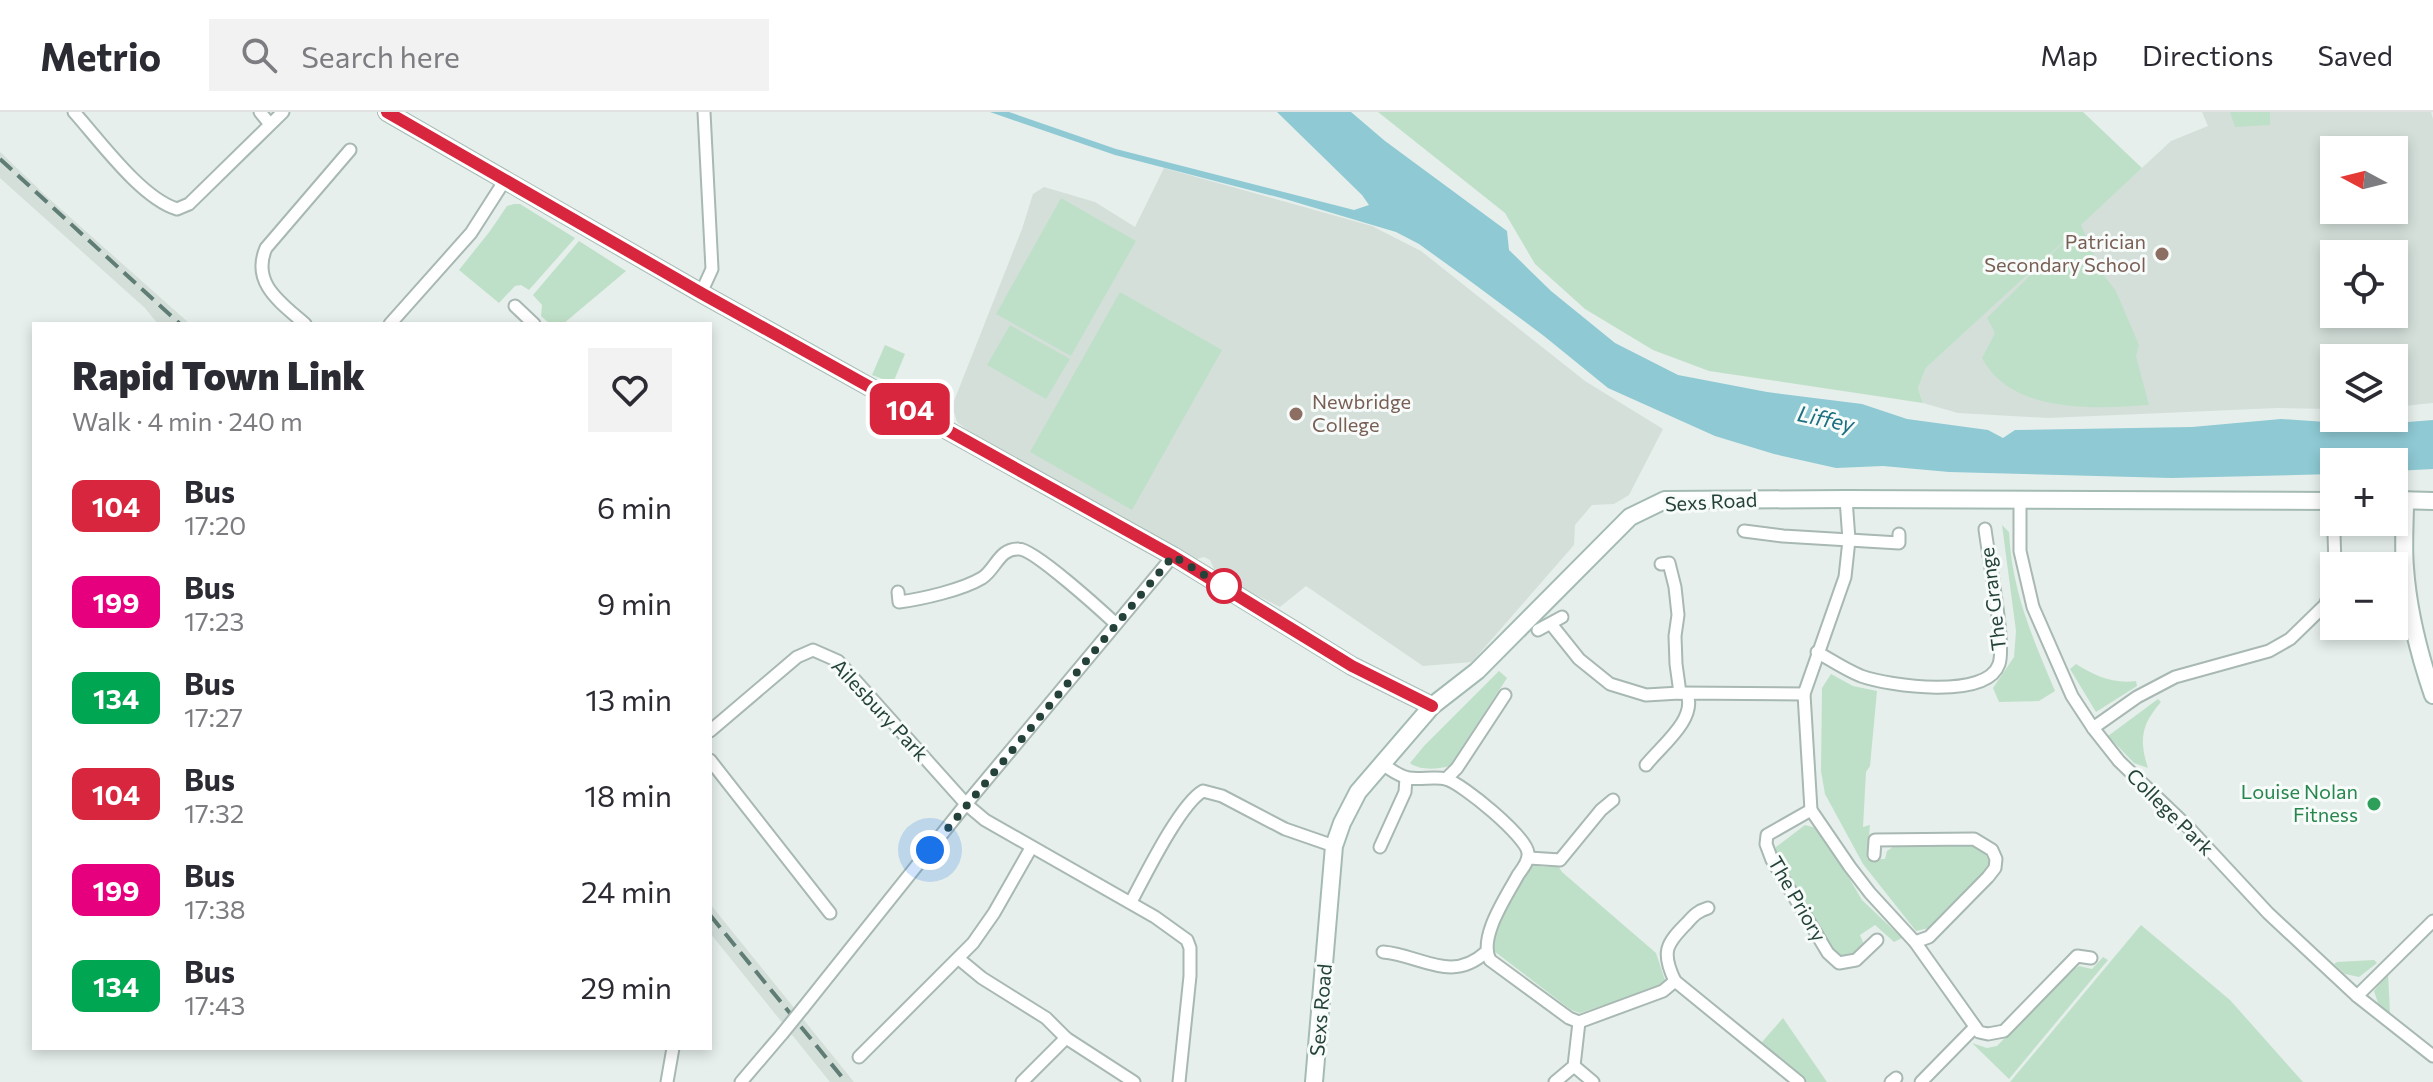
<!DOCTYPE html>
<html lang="en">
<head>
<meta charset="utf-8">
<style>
	body { margin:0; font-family:Commissioner,sans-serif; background:#f2f2f3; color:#2b2b33; height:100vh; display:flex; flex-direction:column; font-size:30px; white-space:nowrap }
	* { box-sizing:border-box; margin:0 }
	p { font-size:26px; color:#7c7c81 }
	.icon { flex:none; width:44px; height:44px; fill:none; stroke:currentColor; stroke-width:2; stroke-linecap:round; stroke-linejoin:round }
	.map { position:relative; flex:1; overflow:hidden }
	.sheet { position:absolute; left:32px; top:210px; width:680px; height:728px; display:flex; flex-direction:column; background:#fff; border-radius:0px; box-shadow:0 4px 12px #0003 }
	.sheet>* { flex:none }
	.badge { padding:0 16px; border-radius:12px; font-size:28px; line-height:52px }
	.needle { width:52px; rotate:277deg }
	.fabs { position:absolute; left:2320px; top:24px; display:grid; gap:16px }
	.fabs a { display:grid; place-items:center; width:88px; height:88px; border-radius:0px; background:#fff; box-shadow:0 4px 12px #0003; font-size:40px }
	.you { position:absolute; width:40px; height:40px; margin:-20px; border:6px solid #fff; border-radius:50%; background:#1a73e8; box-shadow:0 0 0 12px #1a73e833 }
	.map>.badge { position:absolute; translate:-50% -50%; box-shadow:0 0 0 4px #fff }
	.round { display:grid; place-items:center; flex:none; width:84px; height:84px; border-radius:0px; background:#f2f2f3 }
	.head { display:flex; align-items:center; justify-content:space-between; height:136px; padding:0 40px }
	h1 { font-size:38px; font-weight:800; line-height:60px }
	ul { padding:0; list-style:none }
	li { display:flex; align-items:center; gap:24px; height:96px; padding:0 40px }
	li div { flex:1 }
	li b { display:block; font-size:30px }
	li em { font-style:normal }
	li .badge { min-width:88px; font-weight:700; text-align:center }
	header { display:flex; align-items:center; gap:48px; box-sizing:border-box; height:112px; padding:0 40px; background:#fff; border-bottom:2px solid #e1e1e2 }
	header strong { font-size:38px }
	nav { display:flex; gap:44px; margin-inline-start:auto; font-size:28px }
	.search { width:560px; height:72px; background:#f2f2f3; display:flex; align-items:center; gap:20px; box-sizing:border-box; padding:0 28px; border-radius:0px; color:#7c7c81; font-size:30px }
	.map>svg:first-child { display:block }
	.built { fill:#d4dfda; fill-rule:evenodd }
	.green { fill:#bfe0c8 }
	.water { fill:#8ec9d4 }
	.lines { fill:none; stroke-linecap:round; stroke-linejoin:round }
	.street-casing { stroke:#a8b8b2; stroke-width:15 }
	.secondary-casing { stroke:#a4bbb3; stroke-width:20 }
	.street { stroke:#fff; stroke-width:11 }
	.secondary { stroke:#fff; stroke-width:16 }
	.rail { stroke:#5f7d75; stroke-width:4; stroke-dasharray:16 8; stroke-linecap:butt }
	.street-bridge-casing { stroke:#a8b8b2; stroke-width:15; stroke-linecap:butt }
	.street-bridge { stroke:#fff; stroke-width:11 }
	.line-casing { stroke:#fff; stroke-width:18 }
	.line { stroke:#d7263d; stroke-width:12 }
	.walk { stroke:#24423a; stroke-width:8; stroke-dasharray:0 14.4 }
	.education-dot { fill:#8d6e63; stroke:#f7fbf9; stroke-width:3 }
	.stop-dot { fill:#fff; stroke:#d7263d; stroke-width:4 }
	.leisure-dot { fill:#2e9e5b; stroke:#f7fbf9; stroke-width:3 }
	.labels { text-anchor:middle; stroke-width:6; stroke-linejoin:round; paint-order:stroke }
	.education-label { font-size:20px; fill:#785e54; stroke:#f7fbf9; text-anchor:end }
	.street-label { font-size:20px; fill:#24423a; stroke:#f7fbf9 }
	.leisure-label { font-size:20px; fill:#27864d; stroke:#f7fbf9; text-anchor:end }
	.water-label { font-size:22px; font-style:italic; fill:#1c6f80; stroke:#f7fbf9 }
</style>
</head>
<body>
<header>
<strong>Metrio</strong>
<div class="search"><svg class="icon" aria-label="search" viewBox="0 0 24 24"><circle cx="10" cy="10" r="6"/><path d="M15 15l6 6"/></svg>Search here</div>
<nav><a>Map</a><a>Directions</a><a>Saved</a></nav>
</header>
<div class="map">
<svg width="2433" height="970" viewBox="0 0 2433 970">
	<rect width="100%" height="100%" fill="#e6efeb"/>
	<g class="built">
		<path d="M2202 0H2431L2433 7V291L2394 295V246H2334V297L2278 296 2048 306 1958 301 1923 291 1918 276 1926 256 2171 29 2208 14ZM2334 38H2394V98H2334ZM2334 142H2394V202H2334Z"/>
		<polygon points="0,40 45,83 190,212 158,212 145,196 0,66"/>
		<polygon points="1164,56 1372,114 1421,139 1585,269 1663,317 1629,383 1614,392 1592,393 1575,413 1574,433 1472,550 1423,554 1306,474 1280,495 1217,463 1210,448 1204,445 1190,449 970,320 957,310 952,294 1022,117 1033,82 1044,75 1095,90 1135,115"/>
		<polygon points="710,792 854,970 830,970 710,821"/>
	</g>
	<g class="green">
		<path d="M1378 0H2083L2142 56 2081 113 2102 161 2116 179 2139 233 2136 244 2149 293C2096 297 2011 302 1982 246L1995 221 1987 206 2078 116 1926 256 1918 276 1923 291 1709 259 1653 238 1585 197 1535 152 1505 101Z"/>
		<polygon points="2230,0 2270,0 2270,13 2235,15"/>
		<polygon points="1061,86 1136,129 1071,244 996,202"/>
		<polygon points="514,92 520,92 575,126 529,178 521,173 515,174 499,191 459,158 490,119 507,94"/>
		<polygon points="579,129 626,159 563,212 550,212 541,204 542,193 533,183"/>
		<polygon points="1120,180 1222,238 1132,398 1030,340"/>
		<polygon points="1010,213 1070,247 1046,287 987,253"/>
		<polygon points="885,233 905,242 893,271 872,263"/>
		<path d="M2002 413 2009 420C2012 480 2032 524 2055 579L2039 589 1999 590 1993 576 2014 545 2016 519Z"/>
		<path d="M2076 552C2095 564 2113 572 2136 569L2137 574 2096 600 2070 557Z"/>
		<path d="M1499 559 1507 566 1450 654C1439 657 1420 659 1410 651L1424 634Z"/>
		<polygon points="1831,562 1853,574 1877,579 1870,654 1866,660 1863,715 1870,713 1867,747 1885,747 1887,739 1897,732 1973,733 1984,740 1990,751 1980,766 1929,816 1916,819 1863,752 1825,682 1821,659 1822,576"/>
		<path d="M2158 587 2161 590C2141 613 2139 628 2148 656L2134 651 2108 624Z"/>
		<polygon points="1805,713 1820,717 1862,788 1902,826 1894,830 1875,813 1860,823 1865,835 1851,846 1841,844 1833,838 1776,744 1776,735"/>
		<polygon points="1534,753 1544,755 1558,754 1562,760 1656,841 1666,871 1660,875 1580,901 1571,898 1494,839 1493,823 1528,754"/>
		<polygon points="2141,813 2230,888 2303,970 2010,970"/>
		<polygon points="2103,845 2108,848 2009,967 1972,931 1987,936 1997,934 2070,860 2079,854 2092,857"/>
		<polygon points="2374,848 2377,851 2359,865 2345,862 2334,852 2337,850"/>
		<polygon points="2388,861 2390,902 2379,894 2374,879"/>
		<polygon points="1783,906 1827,970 1807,970 1762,930"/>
	</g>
	<polygon class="water" points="990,0 1009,0 1116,37 1354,98 1369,93 1362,83 1277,0 1351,0 1385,29 1507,119 1509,138 1551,179 1615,231 1678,263 1767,280 1862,292 1907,307 1988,318 2003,326 2015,318 2192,315 2281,307 2370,313 2433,308 2433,357 2394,359 2394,350 2334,350 2334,362 2171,366 1949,360 1883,354 1836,356 1774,342 1715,324 1608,276 1544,224 1462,163 1419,132 1396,120 1285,87 1115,43"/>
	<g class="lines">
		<g class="street-casing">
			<g id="street">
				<path d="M74 0C100 29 141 86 177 97L189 92 283 0"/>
				<polyline points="260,0 269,11"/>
				<polyline points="701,181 712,157 704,0"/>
				<polyline points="515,194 534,212"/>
				<path d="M305 212C280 190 251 171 266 136L350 38"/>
				<polyline points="390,212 471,121 505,68"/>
				<polyline points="1846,387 1849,428 1845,465 1804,582 1811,698 1850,755 1870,781 1915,830 1979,920 1988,922 2004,919 2077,844 2091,846"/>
				<polyline points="2020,387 2020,439 2033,495 2072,584 2093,616 2119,649 2188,715 2268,801 2357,884 2433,944"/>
				<polyline points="2333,389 2335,454"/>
				<polyline points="1744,419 1783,424 1899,431 1899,422"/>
				<polyline points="1661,452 1669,451 1675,475 1678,503 1675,524 1676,552 1680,581"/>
				<path d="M898 480 899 490C922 487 962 478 982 466 996 457 999 436 1019 437 1034 437 1102 499 1116 512"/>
				<polyline points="1551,512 1579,547 1610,572 1646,583 1680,581 1804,582"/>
				<polyline points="1538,518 1562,505"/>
				<path d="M1817 540C1831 548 1846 558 1861 564 1889 574 1987 588 1999 552 2006 532 1988 443 1985 417"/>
				<polyline points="2093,616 2137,585 2175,565 2269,539 2290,527 2325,493 2331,478 2334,463"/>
				<polyline points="710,619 797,545 813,538 838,549 966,692 985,708 1155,805 1187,828 1190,836 1190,864 1179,970"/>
				<polyline points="710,648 830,801"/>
				<path d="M1382 652C1390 657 1400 665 1409 666 1421 668 1435 664 1446 667 1463 672 1527 725 1528 741 1529 749 1523 756 1518 763 1507 784 1478 825 1490 848L1569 906 1579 910 1574 954 1555 970"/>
				<path d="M1646 653C1661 634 1697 607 1687 582"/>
				<polyline points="1446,667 1457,656 1505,583"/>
				<polyline points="1811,698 1767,723 1766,732 1772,748 1828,841 1839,851 1856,848 1877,828"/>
				<polyline points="1380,735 1405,680 1406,666"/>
				<polyline points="1874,743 1875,728 1974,727 1992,738 1996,747 1995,756 1988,765 1929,825 1915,830"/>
				<polyline points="1529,746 1560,748 1601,698 1613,688"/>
				<path d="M1131 790C1145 764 1180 692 1203 679L1222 684 1285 717 1334 734"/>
				<path d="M1708 796C1698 799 1694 803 1687 811 1666 832 1661 840 1675 869L1799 970"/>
				<path d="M1383 840C1421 843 1451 872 1486 840"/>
				<polyline points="959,847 982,866 1046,906 1066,926 1134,970"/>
				<polyline points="2357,884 2433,809"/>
				<polyline points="803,896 966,692 1173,444"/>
				<polyline points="1579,910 1663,879 1675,869"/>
				<polyline points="859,945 973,831 994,801 1031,736"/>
				<polyline points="1574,954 1593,970"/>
				<polyline points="667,970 673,936"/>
				<polyline points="741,970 782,922"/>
				<polyline points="1022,970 1066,926"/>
				<polyline points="1891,970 1896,966"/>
				<polyline points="1921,970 1975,915"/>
			</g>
		</g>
		<g class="secondary-casing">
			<g id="secondary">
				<polyline points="387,0 701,181 1173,444 1352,554 1432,594"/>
				<polyline points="2396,388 2433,389"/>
				<path d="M2405 388C2405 410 2403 434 2405 456 2408 499 2419 542 2433 583"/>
				<polyline points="1314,970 1334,734 1342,711 1358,680 1432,594 1477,559 1630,405 1665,388 1846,387 2334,389"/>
			</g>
		</g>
		<use href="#street" class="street"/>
		<use href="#secondary" class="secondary"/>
		<g class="rail">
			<polyline points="0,47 180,212"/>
			<polyline points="710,803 846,970"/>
		</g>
		<g class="street-bridge-casing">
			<polyline id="street-bridge" points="782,922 803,896"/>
		</g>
		<use href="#street-bridge" class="street-bridge"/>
	</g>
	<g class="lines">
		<g class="line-casing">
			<polyline id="line" points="387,0 701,181 1173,444 1352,554 1432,594"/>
		</g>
		<use href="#line" class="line"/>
		<polyline class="walk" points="930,738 1173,444 1226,476 1224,474"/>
	</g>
	<g class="education-dot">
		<circle cx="2162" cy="142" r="8"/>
		<circle cx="1296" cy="302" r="8"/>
	</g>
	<circle class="stop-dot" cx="1224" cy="474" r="16"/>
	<circle class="leisure-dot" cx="2374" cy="692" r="8"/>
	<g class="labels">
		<g class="education-label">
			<text x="2146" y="137">Patrician<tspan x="2146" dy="23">Secondary School</tspan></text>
			<text x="1312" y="297" text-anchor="start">Newbridge<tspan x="1312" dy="23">College</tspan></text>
		</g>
		<g class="street-label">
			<text transform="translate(1711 390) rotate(-3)" y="7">Sexs Road</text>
			<text transform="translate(1993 487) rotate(-97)" y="7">The Grange</text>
			<text transform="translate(880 598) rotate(47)" y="7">Ailesbury Park</text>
			<text transform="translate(2170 700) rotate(45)" y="7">College Park</text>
			<text transform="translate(1797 787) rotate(60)" y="7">The Priory</text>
			<text transform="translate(1321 898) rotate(-85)" y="7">Sexs Road</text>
		</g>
		<g class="leisure-label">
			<text x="2358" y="687">Louise Nolan<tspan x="2358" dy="23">Fitness</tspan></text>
		</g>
		<g class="water-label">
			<text transform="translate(1826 307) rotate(12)" y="8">Liffey</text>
		</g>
	</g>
</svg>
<div class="fabs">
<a><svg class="needle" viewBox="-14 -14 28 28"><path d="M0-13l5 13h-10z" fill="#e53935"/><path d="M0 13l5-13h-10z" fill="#7c7c81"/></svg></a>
<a><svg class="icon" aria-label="locate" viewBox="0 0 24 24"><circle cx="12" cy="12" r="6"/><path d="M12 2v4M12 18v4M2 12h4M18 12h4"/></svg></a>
<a><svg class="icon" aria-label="layers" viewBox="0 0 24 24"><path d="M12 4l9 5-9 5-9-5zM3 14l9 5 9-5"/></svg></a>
<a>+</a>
<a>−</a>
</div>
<div class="you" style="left:930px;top:738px"></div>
<b class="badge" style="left:910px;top:297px;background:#d7263d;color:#fff">104</b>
<section class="sheet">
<div class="head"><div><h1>Rapid Town Link</h1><p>Walk · 4 min · 240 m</p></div><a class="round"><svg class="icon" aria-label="heart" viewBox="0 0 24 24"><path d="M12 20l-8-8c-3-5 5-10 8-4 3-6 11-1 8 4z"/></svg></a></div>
<ul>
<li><span class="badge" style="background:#d7263d;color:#fff">104</span><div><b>Bus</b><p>17:20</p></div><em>6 min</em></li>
<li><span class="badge" style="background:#e6007e;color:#fff">199</span><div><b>Bus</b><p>17:23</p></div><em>9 min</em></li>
<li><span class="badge" style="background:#00a651;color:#fff">134</span><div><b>Bus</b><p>17:27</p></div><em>13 min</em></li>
<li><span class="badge" style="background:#d7263d;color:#fff">104</span><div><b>Bus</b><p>17:32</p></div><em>18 min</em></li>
<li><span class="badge" style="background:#e6007e;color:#fff">199</span><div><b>Bus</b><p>17:38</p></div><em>24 min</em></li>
<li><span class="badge" style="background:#00a651;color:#fff">134</span><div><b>Bus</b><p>17:43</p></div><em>29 min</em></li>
</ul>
</section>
</div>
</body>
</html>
